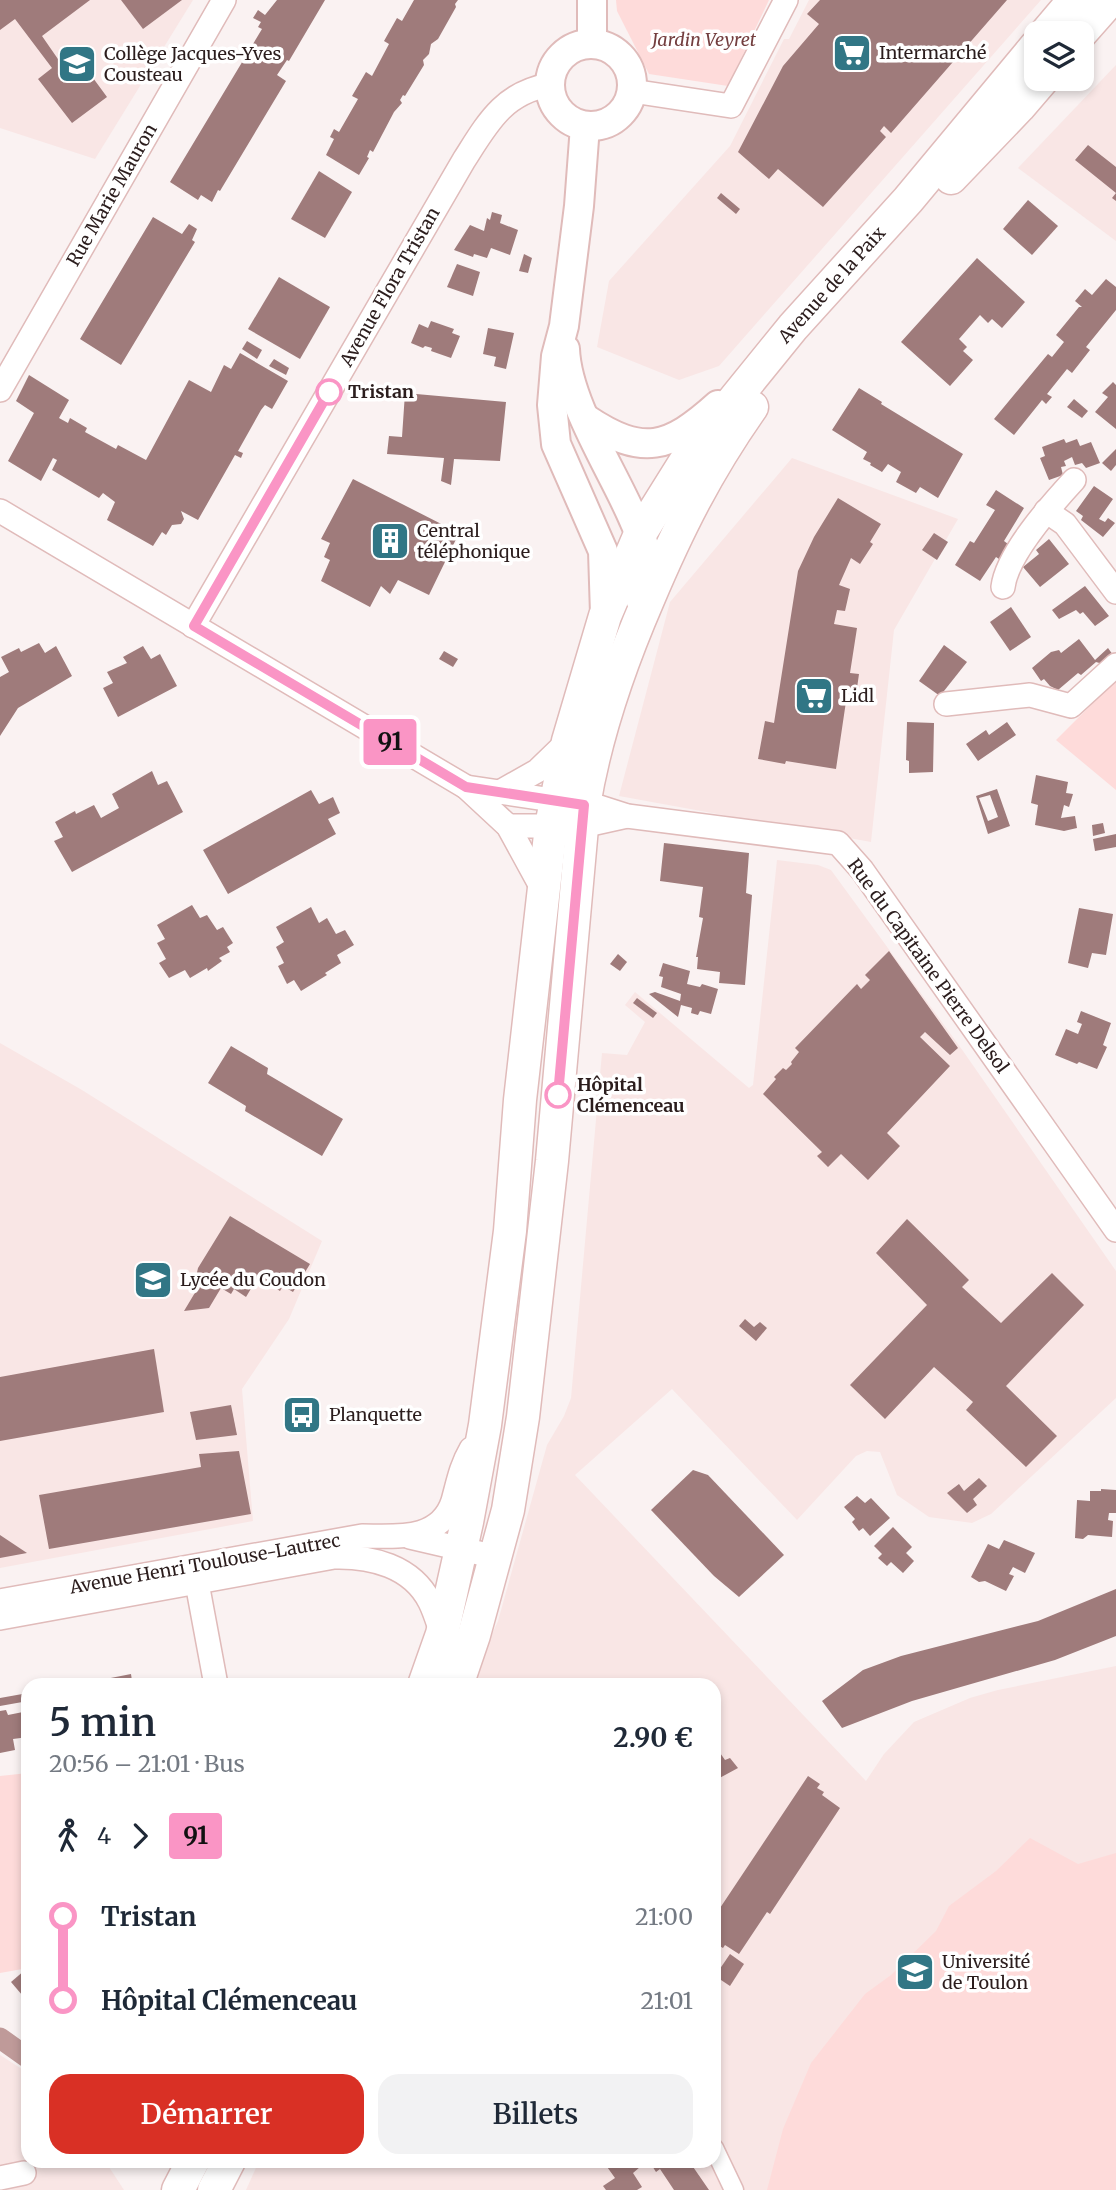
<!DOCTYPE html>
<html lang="fr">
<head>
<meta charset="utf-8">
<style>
	body { margin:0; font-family:Merriweather,serif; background:#f2f2f3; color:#1f2937; height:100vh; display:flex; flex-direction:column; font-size:26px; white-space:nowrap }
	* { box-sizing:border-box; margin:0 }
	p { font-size:23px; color:#747a83 }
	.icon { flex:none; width:38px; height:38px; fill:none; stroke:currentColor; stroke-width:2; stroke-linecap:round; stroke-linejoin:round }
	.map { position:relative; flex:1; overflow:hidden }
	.sheet { position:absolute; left:21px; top:1678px; width:700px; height:490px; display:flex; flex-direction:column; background:#fff; border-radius:21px; box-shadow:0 4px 10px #0003 }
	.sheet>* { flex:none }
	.badge { padding:0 14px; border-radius:5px; font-size:24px; line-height:46px }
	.controls { position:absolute; left:1024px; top:21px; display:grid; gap:14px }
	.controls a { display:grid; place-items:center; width:70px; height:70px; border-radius:14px; background:#fff; box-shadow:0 4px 10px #0003; font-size:35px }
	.map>.badge { position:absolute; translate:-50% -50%; box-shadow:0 0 0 4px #fff }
	.legs { display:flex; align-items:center; gap:10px; height:77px; padding:0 28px; font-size:23px }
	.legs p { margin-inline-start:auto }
	.headline { display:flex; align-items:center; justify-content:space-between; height:119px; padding:0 28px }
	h1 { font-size:38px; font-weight:600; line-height:52px }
	.button { display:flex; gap:14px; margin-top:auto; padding:14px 28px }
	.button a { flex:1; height:80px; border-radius:21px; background:#d93025; color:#fff; font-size:28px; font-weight:600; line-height:80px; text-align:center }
	.button a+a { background:#f2f2f3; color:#1f2937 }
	ul { padding:0 28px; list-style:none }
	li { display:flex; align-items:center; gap:24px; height:84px; font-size:26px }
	li i { display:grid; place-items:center; width:10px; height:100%; margin:0 9px; background:currentColor }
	li i::after { content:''; width:18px; height:18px; margin:-9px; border:5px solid; border-radius:50%; background:#fff }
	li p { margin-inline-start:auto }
	li:first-child i { background:linear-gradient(#0000 50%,currentColor 0) }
	li:last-child i { background:linear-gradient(currentColor 50%,#0000 0) }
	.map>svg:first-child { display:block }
	.built { fill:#f9e6e5 }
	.green { fill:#fedbda }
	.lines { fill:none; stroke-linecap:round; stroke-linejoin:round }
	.canal { stroke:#bf9a99; stroke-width:21 }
	.building { fill:#9f7b7b; fill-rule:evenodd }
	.pedestrian-casing { stroke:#e0bbba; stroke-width:21 }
	.minor-casing { stroke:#e0bbba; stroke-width:26 }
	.tertiary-casing { stroke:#e0bbba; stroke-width:32 }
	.secondary-casing { stroke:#e0bbba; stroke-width:35 }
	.pedestrian { stroke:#fff; stroke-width:18 }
	.minor { stroke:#fff; stroke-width:23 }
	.tertiary { stroke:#fff; stroke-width:28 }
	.secondary { stroke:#fff; stroke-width:32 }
	.line-1-casing { stroke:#fff; stroke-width:16 }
	.line-1 { stroke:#fa95c5; stroke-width:10 }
	.stop-1-dot { fill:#fff; stroke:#fa95c5; stroke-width:3.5 }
	.labels { text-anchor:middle; stroke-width:7; stroke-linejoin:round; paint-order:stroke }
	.park-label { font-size:18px; font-style:italic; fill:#733e3f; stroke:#fff }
	.poi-label { font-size:18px; fill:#2b1d1d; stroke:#fff; text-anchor:start }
	.street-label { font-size:18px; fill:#2b1d1d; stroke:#fff }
	.stop-label { font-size:18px; font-weight:bold; fill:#2b1d1d; stroke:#fff; text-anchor:start }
</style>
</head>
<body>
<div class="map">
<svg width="1116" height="2190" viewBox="0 0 1116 2190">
	<rect width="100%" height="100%" fill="#faf2f2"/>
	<g class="built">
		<polygon points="0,0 193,0 95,159 0,128"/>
		<polygon points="809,0 1041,0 719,366 679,380 597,347 609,281 730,146 784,39 789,39"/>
		<polygon points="1116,65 1116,241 1018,168"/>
		<polygon points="792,458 958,519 894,630 871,842 619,796 670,602"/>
		<polygon points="777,860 818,865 831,870 963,1051 1116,1271 1116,1398 991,1514 972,1523 929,1517 897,1495 880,1452 867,1451 856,1456 797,1520 672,1389 575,1475 866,1781 884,1754 914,1722 970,1698 998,1690 1116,1666 1116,2190 246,2190 259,2161 714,2161 714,1685 469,1685 498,1621 547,1445 564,1416 571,1398 602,1053 627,1055 645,1022 625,1005 635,992 749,1088 753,1085"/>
		<polygon points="0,1043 82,1090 322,1241 289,1319 242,1389 253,1521 0,1568"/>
		<polygon points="0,2055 28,2073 28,2161 105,2161 124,2190 0,2190"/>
	</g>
	<g class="green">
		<polygon points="616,0 769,0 728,86 649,74 617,11"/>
		<polygon points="1116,680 1116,790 1056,740"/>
		<polygon points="28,1773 28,1968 0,1973 0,1776"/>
		<polygon points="1030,1838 1078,1864 1116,1853 1116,2190 767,2190 783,2129 811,2063 865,1994 891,1975 936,1931 949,1906 996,1871"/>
	</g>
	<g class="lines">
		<polyline class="canal" points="0,2038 28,2058"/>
	</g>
	<g class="building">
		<polygon points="0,0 90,0 42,36 60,62 74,52 107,97 72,123 38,79 52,68 15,19 0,30"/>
		<polygon points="121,0 182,0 143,29"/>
		<polygon points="277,0 325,0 289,61 287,60 277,75 286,81 220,191 218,190 212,202 201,195 198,200 170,182 262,29 258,27 261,22 253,18 258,10 265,15"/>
		<polygon points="414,0 458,0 455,4 456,7 438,39 431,44 429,54 423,60 424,65 405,96 403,95 400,100 402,103 394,112 373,152 370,150 367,157 369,158 359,175 326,155 334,139 330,137 334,129 339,132 358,99 352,96 366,72 372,76 389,44 384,41 397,18 402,21"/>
		<polygon points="820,0 1007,0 891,133 884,126 880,131 886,137 823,207 778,169 769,179 738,152 783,66 819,24 807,14"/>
		<polygon points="1088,145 1116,167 1116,201 1112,198 1116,193 1075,160"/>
		<polygon points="319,171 352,192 325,238 291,219"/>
		<polygon points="721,193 740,209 736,214 717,198"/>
		<polygon points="1028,200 1058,226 1032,255 1003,229"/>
		<polygon points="492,212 502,215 500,223 518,230 510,255 491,248 487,258 474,254 473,257 454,250 470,225 484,231 487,218 490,220"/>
		<polygon points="153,217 182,234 189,224 197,229 192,240 195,242 121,365 80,339"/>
		<polygon points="524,254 532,258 528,273 519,271"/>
		<polygon points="977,258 1025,302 1002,328 992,319 988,323 980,315 959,339 967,347 963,351 973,360 950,386 901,342"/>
		<polygon points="457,264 480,272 473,296 447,287"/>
		<polygon points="279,277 330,307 300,359 248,329"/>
		<polygon points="1106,279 1116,287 1116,310 1086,347 1090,350 1072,373 1067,369 1047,394 1052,397 1046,404 1042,400 1014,435 994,419 1048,354 1052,357 1064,342 1056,335 1079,307 1082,307 1075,301 1085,289 1092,295"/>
		<polygon points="431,321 454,329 452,333 460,336 451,358 431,351 432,348 425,346 423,348 411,343 419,324 428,328"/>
		<polygon points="488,328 514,333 506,369 494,366 496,357 483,354"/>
		<polygon points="247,341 262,350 257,359 242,349"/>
		<polygon points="240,353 288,381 272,409 265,405 261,410 238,451 243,453 241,458 235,455 198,520 181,511 184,519 181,524 172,525 166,535 162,532 153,546 107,520 115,502 103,493 99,498 52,470 57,460 53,458 41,481 8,461 34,413 16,401 29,375 69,400 59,418 68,423 70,418 87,428 85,432 116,449 118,445 146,460 189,380 211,392 224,365 231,369"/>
		<polygon points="274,359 289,368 286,375 269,366"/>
		<polygon points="1113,382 1116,385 1116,429 1095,412 1108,397 1102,393"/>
		<polygon points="859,388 882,402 881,404 963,454 938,498 920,487 916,493 896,482 901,472 888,464 882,472 870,465 871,463 863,459 867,452 832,430"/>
		<polygon points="405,393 506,402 500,461 454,459 451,485 441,481 444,458 387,454 389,436 402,437"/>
		<polygon points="1074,399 1088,411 1082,418 1067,407"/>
		<polygon points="1064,439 1066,443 1077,439 1080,446 1091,442 1100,463 1086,468 1082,463 1075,465 1072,457 1064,461 1066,466 1061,467 1063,475 1049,480 1040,458 1045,456 1042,447"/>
		<polygon points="1116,449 1116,465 1111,471 1102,463"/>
		<polygon points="353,479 459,533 429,595 398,580 390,594 381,586 370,607 321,581 330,560 324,557 330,543 321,539"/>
		<polygon points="1094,486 1113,499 1099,519 1105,522 1108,518 1115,523 1103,537 1081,520 1083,516 1076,511"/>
		<polygon points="996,490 1024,508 1004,541 1008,544 1004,551 999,559 996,557 980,581 955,565 970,541 974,543 995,510 986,505"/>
		<polygon points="838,498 881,524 870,542 873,544 860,564 851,558 839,585 850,589 845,611 837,610 834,624 857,628 850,673 859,674 857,688 848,688 836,769 786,761 785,764 758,759 765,721 774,723 798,571 814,537"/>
		<polygon points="934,533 948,542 937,560 922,550"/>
		<polygon points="1049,539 1069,564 1040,587 1023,567 1039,554 1036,550"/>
		<polygon points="1085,586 1109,616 1095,626 1083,612 1080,614 1076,610 1059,619 1052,610"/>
		<polygon points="1011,607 1031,637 1010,651 990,622"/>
		<polygon points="1079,639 1095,660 1108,648 1113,655 1103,664 1096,662 1081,675 1078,673 1058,690 1050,686 1044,679 1041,681 1032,668 1051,652 1059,650 1061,653"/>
		<polygon points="39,643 45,653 56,646 72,676 18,708 0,736 0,677 9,672 1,657 19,648 21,652"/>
		<polygon points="944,645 967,662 940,696 919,681"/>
		<polygon points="143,646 151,659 160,654 177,686 118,717 103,688 113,683 107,672 127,663 123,657"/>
		<polygon points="444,651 458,659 453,667 439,659"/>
		<polygon points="907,722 934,723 933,772 909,773 909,761 906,760"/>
		<polygon points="1007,722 1016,735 978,761 966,744 986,730 989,735"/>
		<polygon points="152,771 158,785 167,781 183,812 72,872 54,841 63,837 55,822 75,811 76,814 94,805 101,818 119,808 112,794"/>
		<polygon points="1036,775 1068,782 1066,793 1073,794 1069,807 1064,805 1061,818 1075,816 1077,828 1064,831 1035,825 1038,805 1031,803"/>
		<path d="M997 789 1010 826 988 834 976 796ZM990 795 998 817 988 821 979 798Z"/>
		<polygon points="311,790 319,804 333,797 340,813 328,819 336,834 228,894 203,850"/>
		<polygon points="1103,823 1105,833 1093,836 1092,825"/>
		<polygon points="1116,834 1116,847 1095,851 1093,839"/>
		<polygon points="664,843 749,853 746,893 752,895 745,985 719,983 720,972 697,969 698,957 696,957 703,918 699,917 703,887 660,881"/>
		<polygon points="192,905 200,918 207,915 217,930 223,927 233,943 227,947 230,952 219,958 222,961 208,971 207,968 190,978 185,970 169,978 159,963 166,959 157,943 165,939 157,925"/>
		<polygon points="311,907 319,923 327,918 336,934 345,930 354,945 337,955 341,963 325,973 327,975 301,991 294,980 287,984 278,966 284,963 276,947 284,942 276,927"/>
		<polygon points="1079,908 1113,914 1106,955 1092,953 1088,968 1068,963"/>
		<polygon points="889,951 958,1048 950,1055 925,1032 920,1037 950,1066 887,1133 900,1146 868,1180 841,1154 828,1167 817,1156 822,1152 763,1094 776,1079 774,1077 783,1068 786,1070 792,1064 791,1062 799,1052 795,1048 857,984 861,989 870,980 865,975"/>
		<polygon points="618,954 627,962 620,971 610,964"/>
		<polygon points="663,963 690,971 687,984 700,987 702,984 718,989 711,1014 700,1011 698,1015 691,1013 692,1008 681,1005 678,1017 649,994 655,992 680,1001 681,994 661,987 663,977 659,976"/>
		<polygon points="637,998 657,1013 653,1018 633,1003"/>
		<polygon points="1081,1011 1111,1023 1103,1045 1107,1047 1097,1069 1079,1062 1077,1064 1055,1055 1066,1029 1078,1034 1082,1024 1077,1022"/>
		<polygon points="231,1046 268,1068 267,1074 343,1119 322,1156 245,1111 246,1106 208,1083"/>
		<polygon points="230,1216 310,1264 293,1292 283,1286 280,1291 258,1277 246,1297 234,1289 231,1294 221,1288 209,1308 184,1311 196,1291 194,1286 198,1268"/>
		<polygon points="907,1219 969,1280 962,1287 1001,1323 1052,1273 1084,1305 1006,1386 1057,1436 1026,1467 966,1410 973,1402 934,1367 885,1419 850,1385 927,1305 876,1253"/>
		<polygon points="745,1319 754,1327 760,1322 767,1328 756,1341 739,1326"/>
		<polygon points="154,1349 164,1412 0,1441 0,1377"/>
		<polygon points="231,1405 237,1435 196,1440 190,1412"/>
		<polygon points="239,1451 251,1514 49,1549 39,1495 201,1467 199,1454"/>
		<polygon points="693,1470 708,1475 784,1555 739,1597 714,1576 651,1510"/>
		<polygon points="979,1478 987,1486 973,1499 977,1505 967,1513 947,1493 959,1484 964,1491"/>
		<polygon points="1101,1489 1116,1490 1116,1513 1109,1513 1108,1520 1113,1521 1112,1537 1088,1535 1083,1539 1075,1538 1077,1500 1090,1501 1090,1491 1101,1491"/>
		<polygon points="857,1496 865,1503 871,1498 890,1518 870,1536 863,1528 859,1531 852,1522 855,1519 844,1507"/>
		<polygon points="893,1527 912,1547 906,1553 914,1561 903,1573 891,1562 887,1566 878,1558 882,1554 874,1546"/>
		<polygon points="0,1535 27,1553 0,1558"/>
		<polygon points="1004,1540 1035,1553 1025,1573 1013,1567 1009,1574 1014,1576 1006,1591 985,1581 979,1582 971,1577 988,1544 999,1549"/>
		<polygon points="1116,1589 1116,1636 1055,1660 912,1701 842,1728 822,1701 863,1670 901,1656 1038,1621"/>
		<polygon points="131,1674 132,1681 109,1685 75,1685"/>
		<polygon points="28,1693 28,1701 0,1706 0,1698"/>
		<polygon points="6,1710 8,1715 28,1711 28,1737 13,1739 15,1750 0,1753 0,1711"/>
		<polygon points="718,1750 725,1760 730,1758 738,1768 714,1781 714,1752"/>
		<polygon points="808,1776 820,1784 817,1788 824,1792 822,1795 840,1808 770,1914 767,1912 739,1954 725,1945 723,1948 714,1943 714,1917"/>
		<polygon points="730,1954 744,1964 730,1986 715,1976"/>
		<polygon points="25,1970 28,1974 28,2002 11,1982"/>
		<polygon points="608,2161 636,2161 640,2167 633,2173 642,2187 637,2190 606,2190 603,2186 615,2178 605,2164"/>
		<polygon points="649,2161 689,2161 709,2190 674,2190 660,2169 656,2172"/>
	</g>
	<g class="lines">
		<g class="pedestrian-casing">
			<polyline id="pedestrian" points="714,2148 734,2190"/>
		</g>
		<g class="minor-casing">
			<g id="minor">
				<polyline points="632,91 731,106 786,0"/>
				<polyline points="0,390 224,0"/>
				<polyline points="0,511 466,787 508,826 543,890"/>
				<polyline points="1046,511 1065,524 1116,592"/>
				<path d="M1003 587C1007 554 1051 505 1074 480"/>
				<path d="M193 626 464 160C487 124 503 93 549 85"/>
				<polyline points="946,704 1030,695 1071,706 1116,665"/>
				<polyline points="466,787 599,807 627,816 838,843 862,870 1116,1230"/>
				<polyline points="498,793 537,771 568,741"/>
				<polyline points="508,826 582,826 627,816"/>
				<polyline points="410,1537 496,1557"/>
				<polyline points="197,1583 216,1685"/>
				<path d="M0 1601 362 1536C395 1536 440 1542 453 1501 458 1483 461 1466 471 1449"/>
				<path d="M0 1618 334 1557C371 1556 412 1566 430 1602 435 1612 438 1623 442 1634"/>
				<polyline points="0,2178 24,2173"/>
			</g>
		</g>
		<g class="tertiary-casing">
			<g id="tertiary">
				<polyline points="592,0 592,43"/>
				<circle cx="591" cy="85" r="41"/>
				<polyline points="585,126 579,206 564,326 556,356 552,405 556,444 603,551 605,614"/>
				<path d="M565 349C567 401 611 468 632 516 639 532 648 550 647 567 647 578 643 589 640 599"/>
				<path d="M586 419C643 457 669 449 718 405"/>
			</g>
		</g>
		<g class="secondary-casing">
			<g id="secondary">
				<polyline points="1046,33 1074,0"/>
				<polyline points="1081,33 1110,0"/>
				<polyline points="951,178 1019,107 1043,79"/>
				<polyline points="424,1685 442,1634 467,1522 485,1425 510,1231 520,1100 551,826 568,741 605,616 640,534 690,454 793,327 908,200 1036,46"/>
				<path d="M457 1685 474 1635 508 1510 523 1417 552 1161 584 805C596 733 619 667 648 600 678 529 707 471 752 407"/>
				<polyline points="178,2190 193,2161"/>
				<polyline points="214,2190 229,2161"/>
			</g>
		</g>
		<use href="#pedestrian" class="pedestrian"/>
		<use href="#minor" class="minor"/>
		<use href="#tertiary" class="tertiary"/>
		<use href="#secondary" class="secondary"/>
	</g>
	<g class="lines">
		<g class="line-1-casing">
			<polyline id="line-1" points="329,392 194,626 466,787 584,805 558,1095"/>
		</g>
		<use href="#line-1" class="line-1"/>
	</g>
	<defs>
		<g id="supermarket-square" transform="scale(2.0125)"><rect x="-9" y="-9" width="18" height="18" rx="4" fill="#317685" stroke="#fff"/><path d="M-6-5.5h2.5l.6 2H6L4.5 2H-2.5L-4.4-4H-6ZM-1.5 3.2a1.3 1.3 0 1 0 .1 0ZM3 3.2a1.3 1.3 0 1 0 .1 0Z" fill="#fff"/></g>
		<g id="school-square" transform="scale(2.0125)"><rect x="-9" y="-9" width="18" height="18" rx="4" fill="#317685" stroke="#fff"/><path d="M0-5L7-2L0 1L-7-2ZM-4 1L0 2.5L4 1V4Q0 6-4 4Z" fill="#fff"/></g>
		<g id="building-square" transform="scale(2.0125)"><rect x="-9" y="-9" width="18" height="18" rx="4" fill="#317685" stroke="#fff"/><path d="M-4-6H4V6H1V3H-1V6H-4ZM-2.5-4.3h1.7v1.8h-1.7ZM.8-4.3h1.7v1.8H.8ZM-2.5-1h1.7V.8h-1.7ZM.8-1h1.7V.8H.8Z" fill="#fff"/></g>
		<g id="bus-square" transform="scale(2.0125)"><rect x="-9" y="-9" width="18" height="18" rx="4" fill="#317685" stroke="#fff"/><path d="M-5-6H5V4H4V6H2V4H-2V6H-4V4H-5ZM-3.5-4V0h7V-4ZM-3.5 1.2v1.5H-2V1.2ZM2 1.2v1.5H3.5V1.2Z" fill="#fff"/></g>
		<g id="university-square" transform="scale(2.0125)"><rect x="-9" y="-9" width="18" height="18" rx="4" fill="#317685" stroke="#fff"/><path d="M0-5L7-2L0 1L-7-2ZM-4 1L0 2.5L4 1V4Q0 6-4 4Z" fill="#fff"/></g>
	</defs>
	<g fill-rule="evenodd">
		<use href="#supermarket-square" x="852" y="53"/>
		<use href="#school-square" x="77" y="64"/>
		<use href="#building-square" x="390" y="541"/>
		<use href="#supermarket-square" x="814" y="696"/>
		<use href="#school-square" x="153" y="1280"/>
		<use href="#bus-square" x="302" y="1415"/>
		<use href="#university-square" x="915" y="1972"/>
	</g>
	<g class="stop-1-dot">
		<circle cx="329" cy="392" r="12"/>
		<circle cx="558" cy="1095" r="12"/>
	</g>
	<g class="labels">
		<g class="park-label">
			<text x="704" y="46">Jardin Veyret</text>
		</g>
		<g class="poi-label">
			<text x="879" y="59">Intermarché</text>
			<text x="104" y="60">Collège Jacques-Yves<tspan x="104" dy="21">Cousteau</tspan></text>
			<text x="417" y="537">Central<tspan x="417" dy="21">téléphonique</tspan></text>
			<text x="841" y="702">Lidl</text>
			<text x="180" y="1286">Lycée du Coudon</text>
			<text x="329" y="1421">Planquette</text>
			<text x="942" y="1968">Université<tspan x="942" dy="21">de Toulon</tspan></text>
		</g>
		<g class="street-label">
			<text transform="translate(112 195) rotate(-60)" y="6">Rue Marie Mauron</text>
			<text transform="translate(832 285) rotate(-48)" y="6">Avenue de la Paix</text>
			<text transform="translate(390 287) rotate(-60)" y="6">Avenue Flora Tristan</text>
			<text transform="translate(928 966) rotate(54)" y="6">Rue du Capitaine Pierre Delsol</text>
			<text transform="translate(205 1564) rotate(-10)" y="6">Avenue Henri Toulouse-Lautrec</text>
		</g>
		<g class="stop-label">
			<text x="348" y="398">Tristan</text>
			<text x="577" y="1091">Hôpital<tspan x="577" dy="21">Clémenceau</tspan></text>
		</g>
	</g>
</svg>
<div class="controls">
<a><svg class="icon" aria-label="layers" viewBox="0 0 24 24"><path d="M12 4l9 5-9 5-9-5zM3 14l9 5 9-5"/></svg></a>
</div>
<b class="badge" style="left:390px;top:742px;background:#fa95c5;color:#111">91</b>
<section class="sheet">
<div class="headline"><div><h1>5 min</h1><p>20:56 – 21:01 · Bus</p></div><b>2.90 €</b></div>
<div class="legs"><svg class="icon" aria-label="walk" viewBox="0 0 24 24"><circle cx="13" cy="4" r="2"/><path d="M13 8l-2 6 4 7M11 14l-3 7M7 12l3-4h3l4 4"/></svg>4<svg class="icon" aria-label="forward" viewBox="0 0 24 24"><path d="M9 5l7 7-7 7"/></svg><b class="badge" style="background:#fa95c5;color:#111">91</b></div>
<ul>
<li><i style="color:#fa95c5"></i><b>Tristan</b><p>21:00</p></li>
<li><i style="color:#fa95c5"></i><b>Hôpital Clémenceau</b><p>21:01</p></li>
</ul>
<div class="button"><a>Démarrer</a><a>Billets</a></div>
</section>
</div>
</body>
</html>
